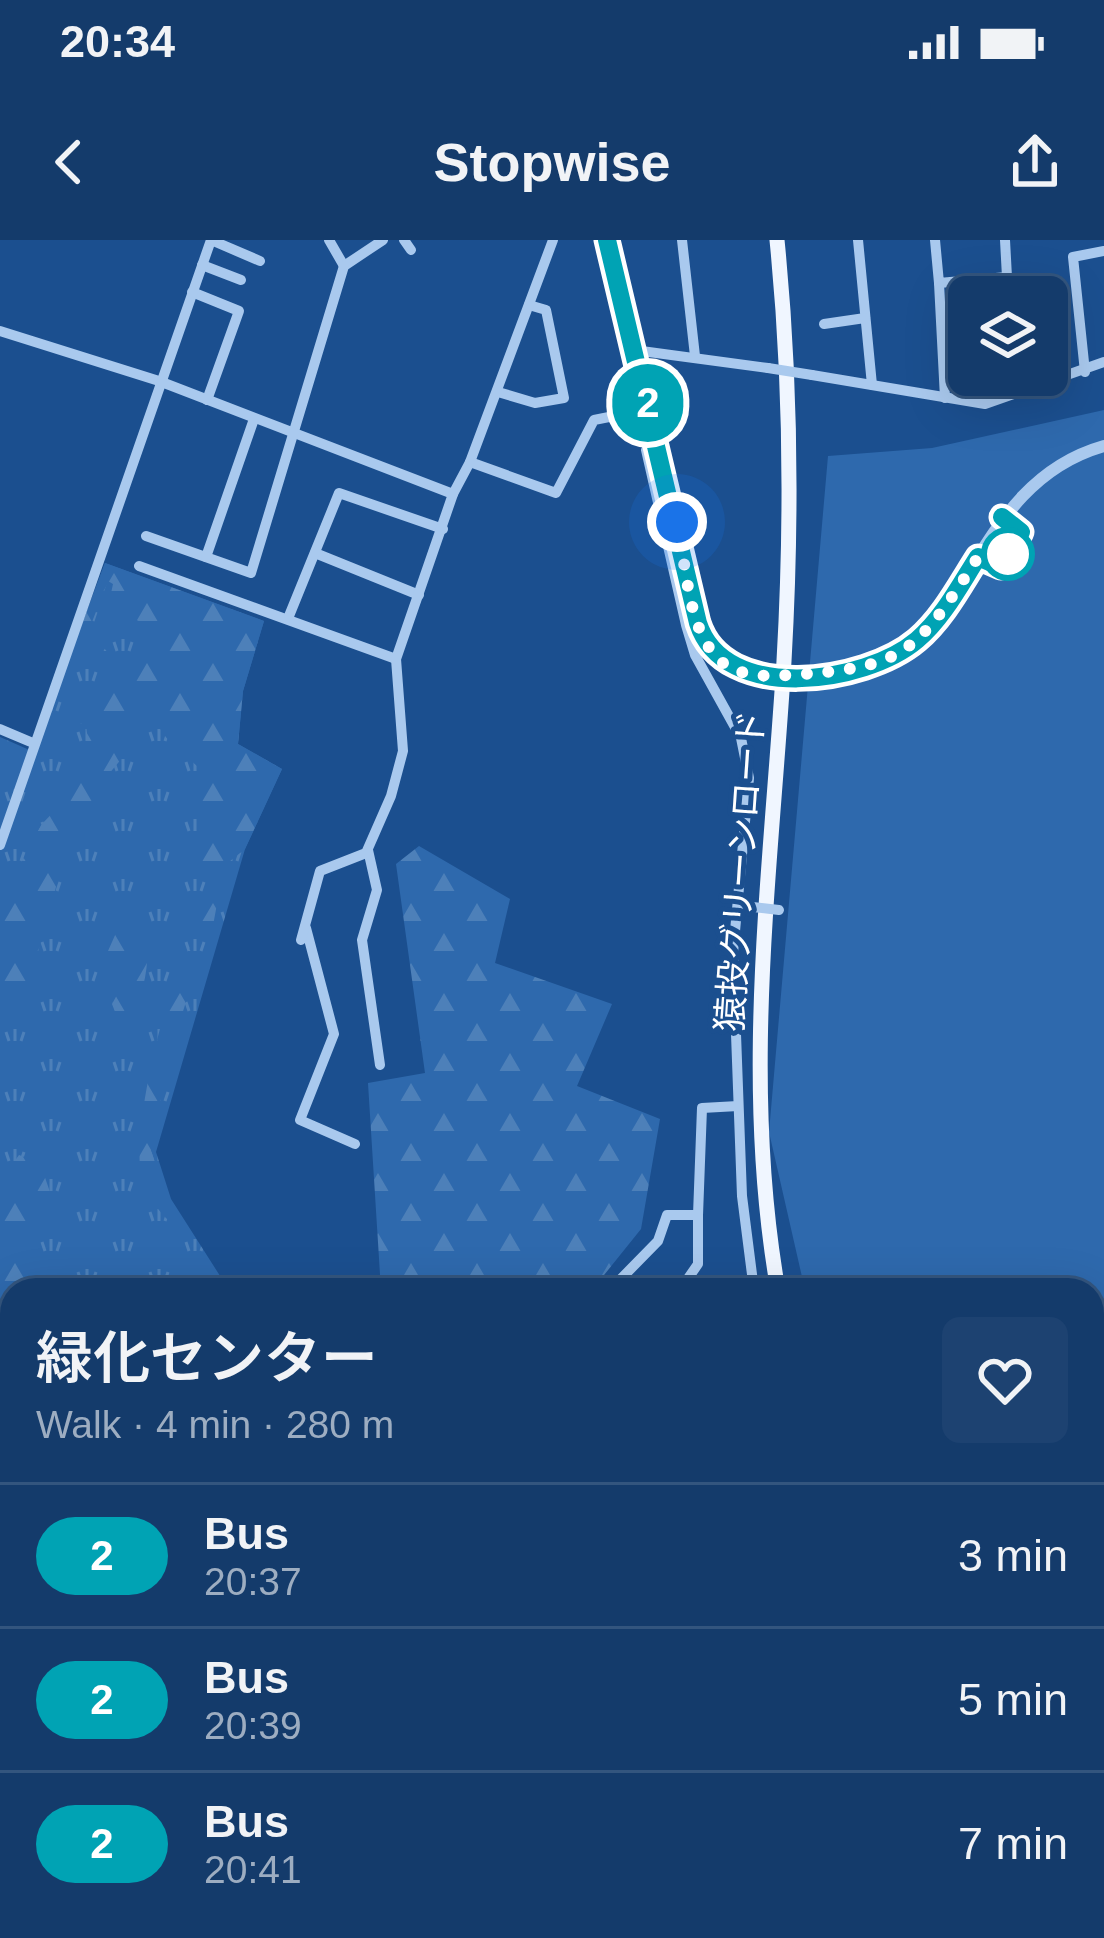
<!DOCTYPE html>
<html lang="en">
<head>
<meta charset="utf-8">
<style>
	body { margin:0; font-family:Arial,"Noto Sans JP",sans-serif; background:#1d4271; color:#f1f3f6; height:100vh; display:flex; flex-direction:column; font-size:45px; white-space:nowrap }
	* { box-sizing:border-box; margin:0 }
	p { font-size:39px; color:#9dadc1 }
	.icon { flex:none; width:66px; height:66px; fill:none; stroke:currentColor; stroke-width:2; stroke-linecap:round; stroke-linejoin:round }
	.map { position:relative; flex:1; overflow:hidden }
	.side { position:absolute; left:0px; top:1038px; width:1104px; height:660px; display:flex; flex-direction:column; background:#143b6b; border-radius:36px 36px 0 0; box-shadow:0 12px 48px #0002,0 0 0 3px #33557e }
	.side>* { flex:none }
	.badge { padding:0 24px; border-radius:39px; font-size:42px; line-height:78px }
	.tools { position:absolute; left:948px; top:36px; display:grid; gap:24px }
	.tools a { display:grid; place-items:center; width:120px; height:120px; border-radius:18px; background:#143b6b; box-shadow:0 12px 48px #0002,0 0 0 3px #33557e; font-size:60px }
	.you { position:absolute; width:60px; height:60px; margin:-30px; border:9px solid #fff; border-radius:50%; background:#1a73e8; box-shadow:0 0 0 18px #1a73e833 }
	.map>.badge { position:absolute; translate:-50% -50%; box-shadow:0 0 0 6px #fff }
	.round { display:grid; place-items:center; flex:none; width:126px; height:126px; border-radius:18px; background:#1d4271 }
	.summary { display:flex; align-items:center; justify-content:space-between; height:204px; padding:0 36px }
	h1 { font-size:57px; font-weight:600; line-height:90px }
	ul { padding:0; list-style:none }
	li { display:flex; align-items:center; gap:36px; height:144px; padding:0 36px; border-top:3px solid #33557e }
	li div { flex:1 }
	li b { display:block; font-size:45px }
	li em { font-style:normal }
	li .badge { min-width:132px; font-weight:700; text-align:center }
	.status { display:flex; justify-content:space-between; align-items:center; height:84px; padding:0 60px; background:#143b6b; direction:ltr }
	.status svg { height:33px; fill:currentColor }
	header { display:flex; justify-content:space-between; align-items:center; height:156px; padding:0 36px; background:#143b6b; font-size:54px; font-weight:600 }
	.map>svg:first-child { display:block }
	.grass { fill:url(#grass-tufts) }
	.forest { fill:url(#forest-firs) }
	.park { fill:#2e69ad }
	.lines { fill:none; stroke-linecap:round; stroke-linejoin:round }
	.stream { stroke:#9cc4f0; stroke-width:3 }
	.river { stroke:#3c6290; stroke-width:21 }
	.minor { stroke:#a9c9ee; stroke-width:10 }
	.tertiary { stroke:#a9c9ee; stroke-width:12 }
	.primary { stroke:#f0f6ff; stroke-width:15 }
	.minor-bridge { stroke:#a9c9ee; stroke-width:10 }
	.tertiary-bridge { stroke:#a9c9ee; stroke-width:12 }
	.line-casing { stroke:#fff; stroke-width:27 }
	.line { stroke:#00a3b4; stroke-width:18 }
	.walk { stroke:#fff; stroke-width:12; stroke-dasharray:0 21.6 }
	.stop-dot { fill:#fff; stroke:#00a3b4; stroke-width:6 }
	.labels { text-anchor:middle; stroke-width:10; stroke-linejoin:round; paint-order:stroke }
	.street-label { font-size:36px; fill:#fff; stroke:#1b4f8f }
</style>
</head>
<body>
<div class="status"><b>20:34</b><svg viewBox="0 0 49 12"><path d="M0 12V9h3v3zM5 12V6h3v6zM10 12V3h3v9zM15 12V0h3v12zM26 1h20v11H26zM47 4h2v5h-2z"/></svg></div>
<header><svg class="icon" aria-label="back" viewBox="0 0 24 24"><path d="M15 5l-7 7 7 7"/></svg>Stopwise<svg class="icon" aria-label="share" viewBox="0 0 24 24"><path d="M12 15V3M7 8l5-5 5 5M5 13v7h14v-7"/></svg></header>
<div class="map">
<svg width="1104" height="1698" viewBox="0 0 1104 1698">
	<defs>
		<pattern id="grass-tufts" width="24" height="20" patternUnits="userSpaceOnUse" patternTransform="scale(3)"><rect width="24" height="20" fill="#2e69ad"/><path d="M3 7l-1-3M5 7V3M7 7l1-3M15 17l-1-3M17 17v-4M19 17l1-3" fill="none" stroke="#4d80b9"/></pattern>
		<pattern id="forest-firs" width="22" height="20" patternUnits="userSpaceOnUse" patternTransform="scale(3)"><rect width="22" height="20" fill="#2e69ad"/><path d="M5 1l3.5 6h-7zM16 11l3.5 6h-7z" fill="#4d80b9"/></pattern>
	</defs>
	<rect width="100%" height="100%" fill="#1b4f8f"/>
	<polygon class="grass" points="105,323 264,381 243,451 238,504 282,529 245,609 156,912 171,959 229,1050 12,1050 12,1647 0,1652 0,497 34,512"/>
	<g class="forest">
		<path d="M105 323 264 381 243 451 238 504 282 529 245 609 224 626 212 691 197 696V662L212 635 207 625H189L184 607 199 591 202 577 196 570 204 554 198 527C177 507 149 492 155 457L145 451 138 454 123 517 108 535 100 605 92 607 78 595 66 611 22 769 0 797V663L41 585 66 559 70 522 88 504 86 484 77 483 82 468 103 451 96 413 104 408 114 420 157 417 147 386 123 372 106 377 113 344 108 341 83 405 66 427Z"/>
		<polygon points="419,606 510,659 495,723 612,764 577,846 660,879 641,989 592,1050 381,1050 368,843 425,833 396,624"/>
		<path d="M120 684 134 685 147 698C149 725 145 751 131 775L117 777 112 764 123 744 108 711Z"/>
		<path d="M190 708 200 718 170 812 151 911 173 975 169 981C160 973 148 956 143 943 128 901 165 746 190 708Z"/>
		<polygon points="19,915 40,923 51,955 40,970 29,1016 37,1025 27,1040 29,1050 12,1050 12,1162 3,1163 0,942"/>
		<polygon points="1092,1674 1104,1698 719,1698 730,1686 1092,1686"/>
	</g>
	<polygon class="park" points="1104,170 1104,1359 1092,1362 1092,1050 805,1050 769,892 828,216 932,208"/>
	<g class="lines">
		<polyline class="stream" points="1092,1677 1104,1687"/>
		<g class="river">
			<polyline points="1092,1301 1104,1296"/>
			<polyline points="0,1583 12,1576"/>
		</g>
		<g class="minor">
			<polyline points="211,0 260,21"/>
			<polyline points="329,0 344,26"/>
			<polyline points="404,0 411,10"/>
			<polyline points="682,0 695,116"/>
			<polyline points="858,0 872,145"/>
			<polyline points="935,0 939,43 1007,37 1005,0"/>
			<polyline points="202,25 241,40"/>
			<polyline points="939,43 945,158"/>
			<polyline points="192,52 239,71 207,160"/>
			<polyline points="824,84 865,78"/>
			<polyline points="0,91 159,141 453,254"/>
			<polyline points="634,110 768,128"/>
			<polyline points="1085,132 1073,17 1104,11"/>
			<polyline points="812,135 985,164 1104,122"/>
			<polyline points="498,152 535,163 564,158 546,70 529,65"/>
			<polyline points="657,201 646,210 686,385 695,415 741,498 749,538 733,713 742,956 754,1050"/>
			<polyline points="470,222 556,253 594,180 649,169"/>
			<polyline points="146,296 251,333 344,26 383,0"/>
			<polyline points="315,313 419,355"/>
			<polyline points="206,317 254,179"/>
			<polyline points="139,326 396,419"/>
			<polyline points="289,376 339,253 443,289"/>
			<polyline points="0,489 33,503"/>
			<polyline points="0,605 211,0"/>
			<polyline points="368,610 377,650 362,700 380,825"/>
			<polyline points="306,688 334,794 300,880 355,904"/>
			<polyline points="301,700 320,631 366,613 391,556 403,511 396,419 453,254 470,222 553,0"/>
			<polyline points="698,975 702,868 738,866"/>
			<polyline points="610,1050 658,1001 667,975 698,975 698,1024 680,1050"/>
			<polyline points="0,1660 12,1655"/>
			<polyline points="346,1686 351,1698"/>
			<polyline points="610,1698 637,1686"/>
		</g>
		<g class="tertiary">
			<path d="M607 0 702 396C719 424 738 434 770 437"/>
			<path d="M806 434C823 433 844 435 861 431 972 406 970 244 1104 206"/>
		</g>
		<g class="primary">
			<path d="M777 0C791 139 792 281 784 421 771 632 741 840 778 1050"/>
			<polyline points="1092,1644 1104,1661"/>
		</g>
		<g class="minor-bridge">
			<polyline points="768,128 812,135"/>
			<polyline points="744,666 779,670"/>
		</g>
		<polyline class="tertiary-bridge" points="770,437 806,434"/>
	</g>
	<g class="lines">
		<g class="line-casing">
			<path id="line" d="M607 0 698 383C724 464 865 444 917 400 943 378 960 345 978 317L1001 327 1021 292 1002 277"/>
		</g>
		<use href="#line" class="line"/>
		<path class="walk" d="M677 282C686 322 687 382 714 414 732 437 763 437 790 435 904 428 917 413 978 317L1008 314"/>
	</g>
	<circle class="stop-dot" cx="1008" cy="314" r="24"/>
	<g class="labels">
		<g class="street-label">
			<text transform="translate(740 631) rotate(-86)" y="13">猿投グリーンロード</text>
		</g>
	</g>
</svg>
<div class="tools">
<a><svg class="icon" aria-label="layers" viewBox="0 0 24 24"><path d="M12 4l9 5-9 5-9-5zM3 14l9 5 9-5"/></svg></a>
</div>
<div class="you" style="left:677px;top:282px"></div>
<b class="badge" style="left:648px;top:163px;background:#00a3b4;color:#fff">2</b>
<section class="side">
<div class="summary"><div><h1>緑化センター</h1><p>Walk · 4 min · 280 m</p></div><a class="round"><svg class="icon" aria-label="heart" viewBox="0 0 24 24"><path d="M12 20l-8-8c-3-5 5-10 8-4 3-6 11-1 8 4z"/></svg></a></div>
<ul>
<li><span class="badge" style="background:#00a3b4;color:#fff">2</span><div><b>Bus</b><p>20:37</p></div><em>3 min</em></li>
<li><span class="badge" style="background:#00a3b4;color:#fff">2</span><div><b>Bus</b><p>20:39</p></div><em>5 min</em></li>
<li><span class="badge" style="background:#00a3b4;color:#fff">2</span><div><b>Bus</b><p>20:41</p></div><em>7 min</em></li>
</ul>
</section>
</div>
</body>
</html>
